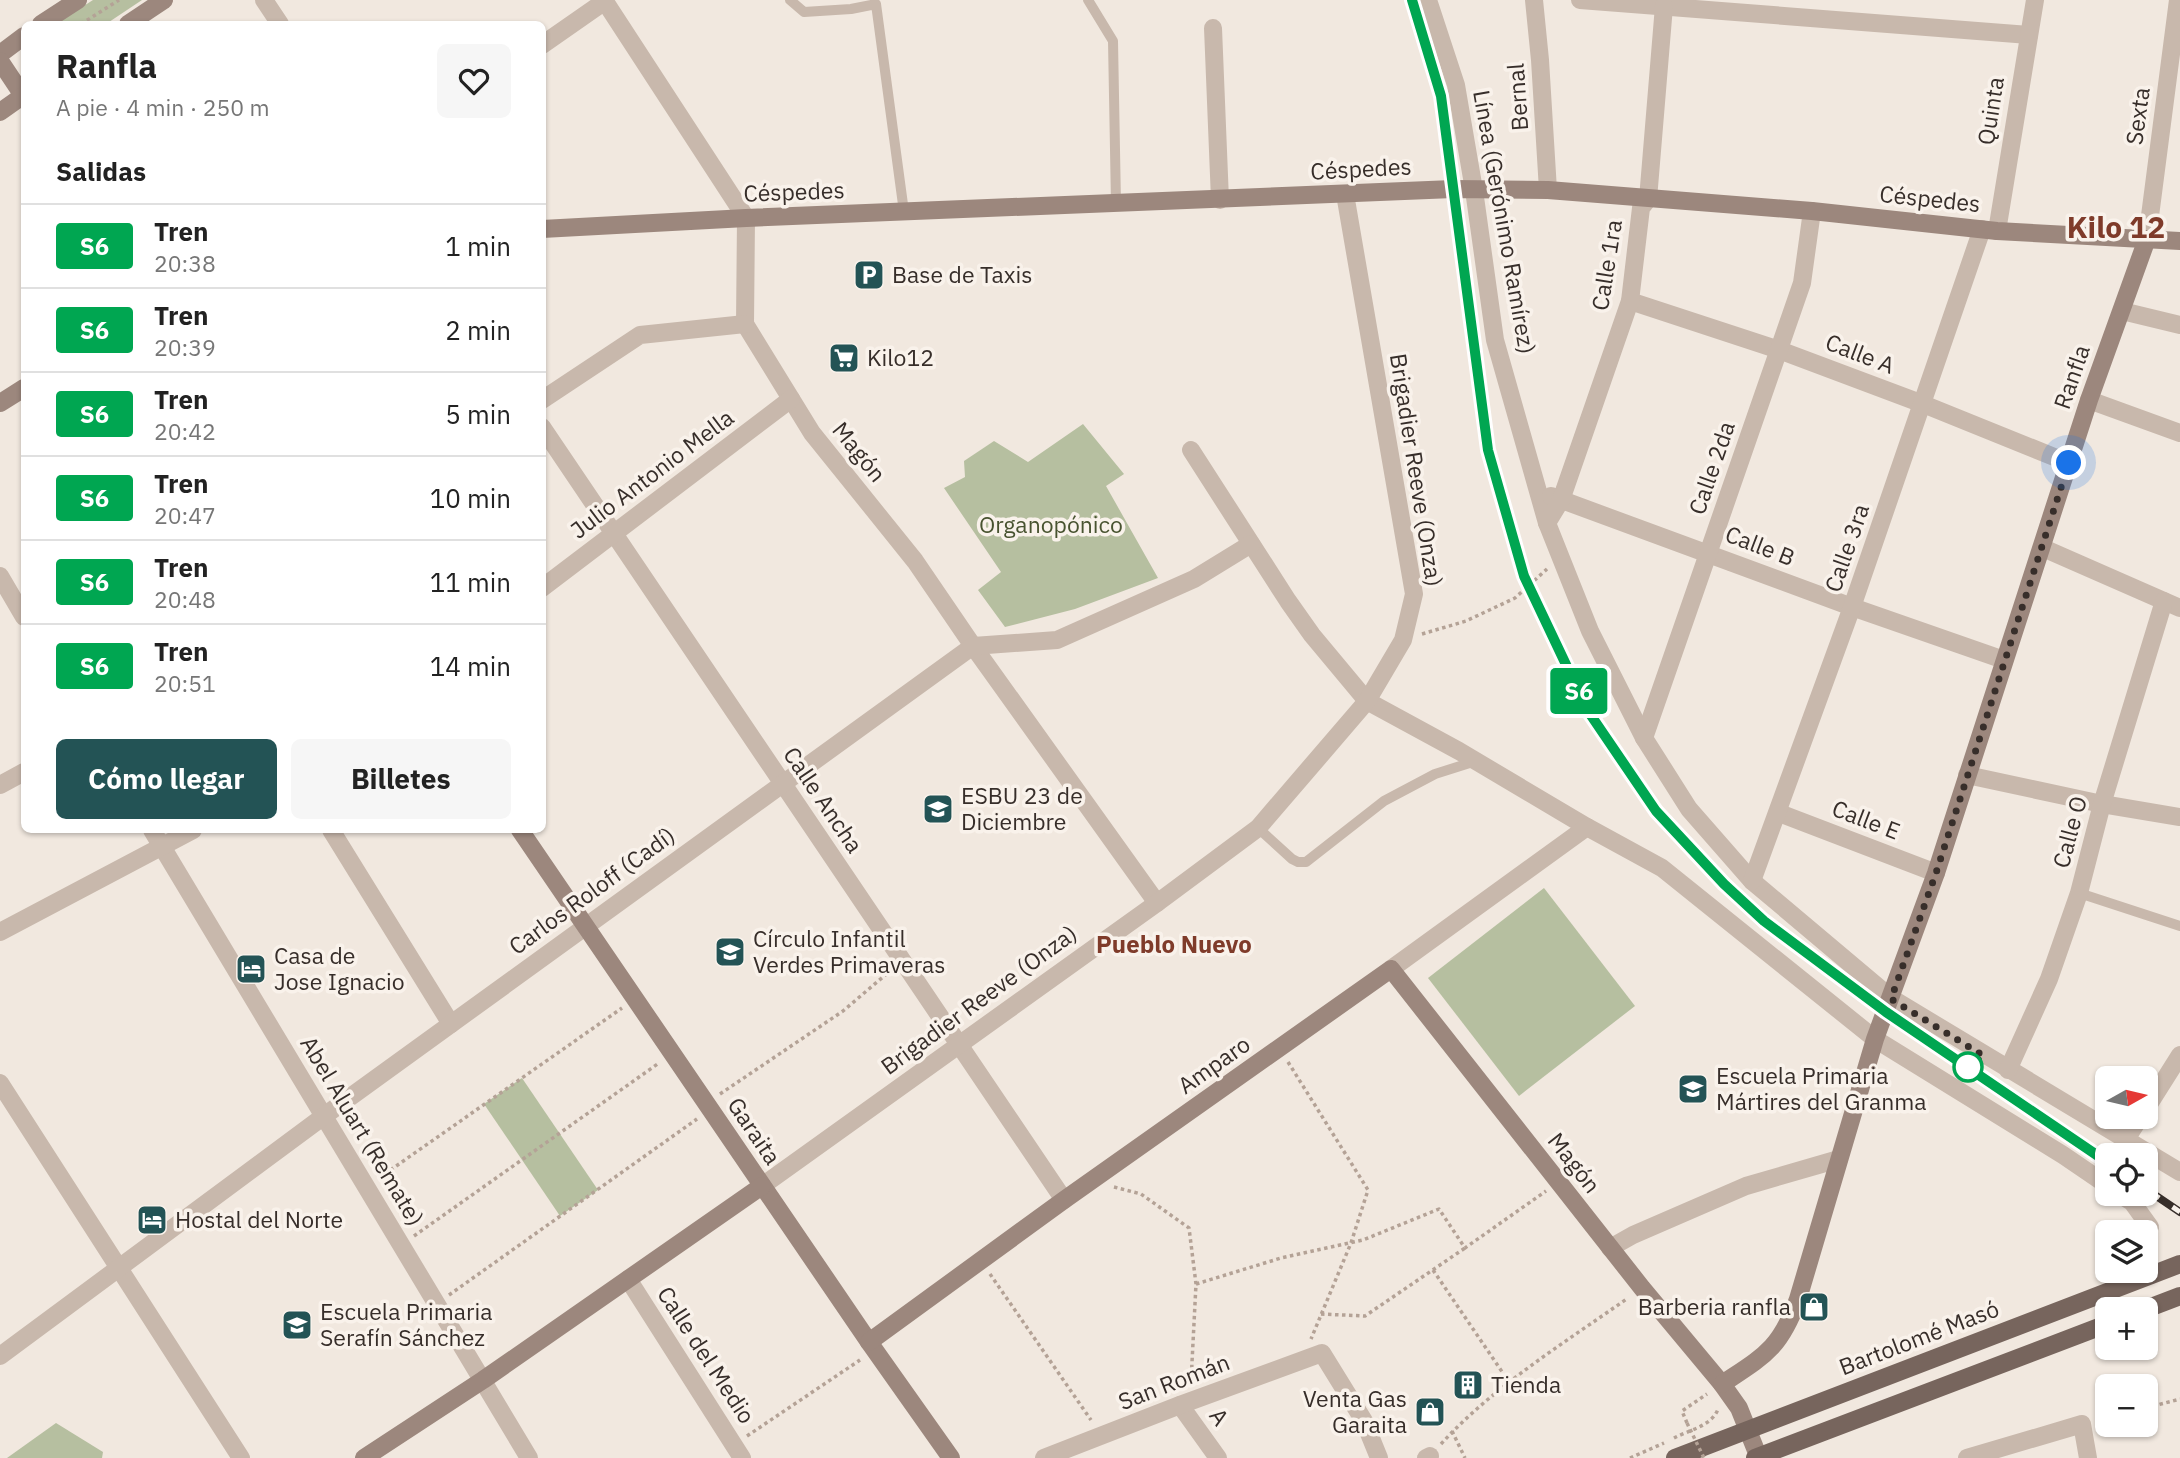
<!DOCTYPE html>
<html lang="es">
<head>
<meta charset="utf-8">
<style>
	body { margin:0; font-family:"IBM Plex Sans",sans-serif; background:#f6f6f6; color:#222; height:100vh; display:flex; flex-direction:column; font-size:26px; white-space:nowrap }
	* { box-sizing:border-box; margin:0 }
	p { font-size:23px; color:#767676 }
	.icon { flex:none; width:38px; height:38px; fill:none; stroke:currentColor; stroke-width:2; stroke-linecap:round; stroke-linejoin:round }
	.map { position:relative; flex:1; overflow:hidden }
	.drawer { position:absolute; left:21px; top:21px; width:525px; height:812px; display:flex; flex-direction:column; background:#fff; border-radius:10px; box-shadow:0 2px 5px #0004 }
	.drawer>* { flex:none }
	.badge { padding:0 14px; border-radius:5px; font-size:24px; line-height:46px }
	.needle { width:46px; rotate:82deg }
	.fabs { position:absolute; left:2095px; top:1066px; display:grid; gap:14px }
	.fabs a { display:grid; place-items:center; width:63px; height:63px; border-radius:10px; background:#fff; box-shadow:0 2px 5px #0004; font-size:35px }
	.you { position:absolute; width:35px; height:35px; margin:-18px; border:5px solid #fff; border-radius:50%; background:#1a73e8; box-shadow:0 0 0 10px #1a73e833 }
	.map>.badge { position:absolute; translate:-50% -50%; box-shadow:0 0 0 4px #fff }
	h2 { padding:0 35px; font-size:26px; line-height:63px }
	.round { display:grid; place-items:center; flex:none; width:74px; height:74px; border-radius:10px; background:#f6f6f6 }
	.head { display:flex; align-items:center; justify-content:space-between; height:119px; padding:0 35px }
	h1 { font-size:33px; font-weight:700; line-height:52px }
	.primary-button { display:flex; gap:14px; margin-top:auto; padding:14px 35px }
	.primary-button a { flex:1; height:80px; border-radius:10px; background:#235355; color:#fff; font-size:28px; font-weight:700; line-height:80px; text-align:center }
	.primary-button a+a { background:#f6f6f6; color:#222 }
	ul { padding:0; list-style:none }
	li { display:flex; align-items:center; gap:21px; height:84px; padding:0 35px; border-top:2px solid #e0e0e0 }
	li div { flex:1 }
	li b { display:block; font-size:26px }
	li em { font-style:normal }
	li .badge { min-width:77px; font-weight:700; text-align:center }
	.map>svg:first-child { display:block }
	.green { fill:#b6bfa0 }
	.lines { fill:none; stroke-linecap:round; stroke-linejoin:round }
	.path { stroke:#b4a296; stroke-width:3.5; stroke-dasharray:3.5 3.5; stroke-linecap:butt }
	.lane { stroke:#c8b8ac; stroke-width:10 }
	.street { stroke:#c8b8ac; stroke-width:18 }
	.secondary { stroke:#9c877d; stroke-width:18 }
	.primary { stroke:#77655d; stroke-width:18 }
	.rail-casing { stroke:#372e2a; stroke-width:8 }
	.rail { stroke:#f9f2eb; stroke-width:5; stroke-dasharray:16; stroke-linecap:butt }
	.path-bridge { stroke:#b4a296; stroke-width:3.5; stroke-dasharray:3.5 3.5; stroke-linecap:butt }
	.line-casing { stroke:#fff; stroke-width:16 }
	.line { stroke:#00a651; stroke-width:10 }
	.walk { stroke:#372e2a; stroke-width:7; stroke-dasharray:0 12.6 }
	.stop-dot { fill:#fff; stroke:#00a651; stroke-width:3.5 }
	.labels { text-anchor:middle; stroke-width:7; stroke-linejoin:round; paint-order:stroke }
	.street-label { font-size:23px; fill:#372e2a; stroke:#f9f2eb }
	.poi-label { font-size:23px; fill:#372e2a; stroke:#f9f2eb; text-anchor:start }
	.park-label { font-size:23px; fill:#485330; stroke:#f9f2eb }
	.neighbourhood-label { font-size:24px; font-weight:bold; fill:#7f3b2a; stroke:#f9f2eb }
	.district-label { font-size:30px; font-weight:bold; fill:#7f3b2a; stroke:#f9f2eb }
</style>
</head>
<body>
<div class="map">
<svg width="2180" height="1458" viewBox="0 0 2180 1458">
	<rect width="100%" height="100%" fill="#f1e8df"/>
	<g class="green">
		<polygon points="93,0 142,0 106,24 56,24"/>
		<polygon points="1083,424 1124,474 1106,486 1158,578 1075,609 1005,627 978,590 1001,572 944,488 965,477 964,461 994,441 1028,462"/>
		<polygon points="1544,888 1635,1006 1519,1096 1428,978"/>
		<polygon points="522,1078 598,1190 560,1216 484,1104"/>
		<polygon points="56,1423 103,1452 102,1458 7,1458"/>
	</g>
	<g class="lines">
		<g class="path">
			<polyline points="81,24 119,0"/>
			<polyline points="1422,634 1466,621 1515,598 1547,569"/>
			<polyline points="1288,1062 1368,1190 1351,1243 1311,1339"/>
			<polyline points="720,1094 843,1011 890,971"/>
			<polyline points="379,1178 622,1008"/>
			<polyline points="1114,1187 1141,1194 1189,1228 1196,1284 1191,1382"/>
			<polyline points="414,1236 659,1063"/>
			<polyline points="1433,1270 1509,1382"/>
			<polyline points="990,1274 1091,1420"/>
			<polyline points="1196,1284 1281,1258 1363,1240 1439,1209 1465,1248 1546,1191"/>
			<polyline points="449,1295 697,1119"/>
			<polyline points="1321,1314 1365,1316 1465,1248"/>
			<polyline points="2146,1408 2180,1399"/>
			<polyline points="1687,1423 1682,1411 1707,1394"/>
			<polyline points="1452,1431 1465,1458"/>
			<polyline points="747,1436 860,1360"/>
			<path d="M1674 1438C1689 1430 1712 1426 1718 1409"/>
			<path d="M1441 1444C1494 1386 1564 1343 1628 1298"/>
			<polyline points="1630,1458 1664,1443"/>
		</g>
		<g class="lane">
			<polyline points="790,0 804,12 851,9 876,4 904,212"/>
			<polyline points="1088,0 1113,41 1116,204"/>
			<polyline points="1258,828 1292,859 1298,862 1306,862 1384,801 1435,774 1476,761"/>
			<polyline points="2079,893 2180,926"/>
		</g>
		<g class="street">
			<polyline points="264,0 280,24"/>
			<polyline points="604,0 746,218 745,324 812,433 915,561 973,646 1157,903"/>
			<polyline points="1428,0 1456,85 1474,190 1495,340 1547,523 1590,631 1644,738 1689,809 1752,881 1891,998 2180,1172"/>
			<polyline points="1534,0 1540,60 1548,190"/>
			<polyline points="1580,0 2029,35"/>
			<polyline points="1213,28 1220,200"/>
			<polyline points="542,45 605,1"/>
			<polyline points="1997,231 2035,0"/>
			<polyline points="2147,239 2178,0"/>
			<polyline points="1630,301 1779,350 1923,404 2069,463"/>
			<polyline points="2122,311 2180,325"/>
			<polyline points="542,400 640,335 745,324"/>
			<polyline points="2089,400 2180,433"/>
			<polyline points="542,427 1064,1200"/>
			<polyline points="1191,450 1288,601 1312,635 1367,701 1459,751 1587,827 1662,868 1875,1039 2063,1155 2107,1185"/>
			<polyline points="1551,496 1852,607 2004,660"/>
			<polyline points="1547,523 1561,500 1630,301 1641,208 1648,199 1664,6"/>
			<polyline points="2043,548 2180,608"/>
			<polyline points="0,576 24,617"/>
			<polyline points="542,588 791,399"/>
			<polyline points="1644,738 1802,283 1812,211"/>
			<polyline points="1967,775 2102,804 2180,817"/>
			<polyline points="0,785 24,772"/>
			<polyline points="1779,813 1936,873"/>
			<polyline points="152,830 529,1458"/>
			<polyline points="331,830 451,1024"/>
			<polyline points="1752,881 1852,607 1982,229"/>
			<polyline points="0,932 193,830"/>
			<polyline points="1391,969 1587,827"/>
			<polyline points="2008,1070 2049,979 2079,893 2102,804 2164,601"/>
			<polyline points="0,1083 241,1458"/>
			<polyline points="2146,1109 2180,1055"/>
			<polyline points="2126,1139 2141,1116"/>
			<polyline points="762,1186 1157,903 1258,828 1367,701 1403,640 1414,594 1345,194"/>
			<polyline points="2119,1194 2132,1202 2150,1227"/>
			<polyline points="1610,1248 1633,1235 1746,1186 1839,1159"/>
			<polyline points="628,1279 742,1458"/>
			<polyline points="0,1356 324,1116 973,646 1057,640 1194,579 1251,544"/>
			<polyline points="1180,1405 1218,1458"/>
			<polyline points="1044,1458 1180,1405 1322,1353 1364,1421 1379,1458"/>
			<polyline points="1426,1458 1430,1456"/>
			<polyline points="1967,1458 2082,1424 2088,1458"/>
		</g>
		<g class="secondary">
			<polyline points="41,24 78,0"/>
			<polyline points="128,24 164,0"/>
			<polyline points="0,54 24,36"/>
			<polyline points="0,61 24,97"/>
			<polyline points="0,112 24,95"/>
			<polyline points="542,229 746,218 1453,189 1548,190 1812,211 1997,231 2180,241"/>
			<polyline points="0,403 24,388"/>
			<polyline points="520,830 869,1342 951,1458"/>
			<polyline points="869,1342 1064,1200 1391,969 1642,1288 1722,1384 1739,1408 1759,1458"/>
			<path d="M1722 1384C1764 1356 1780 1349 1798 1299L1875 1039 1936 873 2089 400 2147 239"/>
			<polyline points="364,1458 483,1380 762,1186"/>
		</g>
		<g class="primary">
			<polyline points="2146,1309 2180,1296"/>
			<polyline points="1675,1458 2180,1264"/>
			<polyline points="1755,1458 2107,1324"/>
		</g>
		<g class="rail-casing">
			<g id="rail">
				<polyline points="1412,0 1441,96 1488,450 1524,576 1588,711 1656,811 1724,885 1764,921 1886,1012 2107,1162"/>
				<polyline points="2146,1189 2180,1212"/>
			</g>
		</g>
		<use href="#rail" class="rail"/>
		<polyline class="path-bridge" points="1687,1423 1704,1458"/>
	</g>
	<g class="lines">
		<g class="line-casing">
			<polyline id="line" points="1412,0 1441,96 1488,450 1524,576 1588,711 1656,811 1724,884 1764,921 1886,1012 2107,1162"/>
		</g>
		<use href="#line" class="line"/>
		<polyline class="walk" points="1968,1067 1984,1056 1891,999 1936,873 2069,463"/>
	</g>
	<defs>
		<g id="parking-square" transform="scale(1.575)"><rect x="-9" y="-9" width="18" height="18" rx="4" fill="#235355" stroke="#f9f2eb"/><path d="M-3.5-5.5H1a3.5 3.5 0 0 1 0 7H-1V5.5H-3.5ZM-1-3.4V-.6H.8a1.4 1.4 0 0 0 0-2.8Z" fill="#fff"/></g>
		<g id="supermarket-square" transform="scale(1.575)"><rect x="-9" y="-9" width="18" height="18" rx="4" fill="#235355" stroke="#f9f2eb"/><path d="M-6-5.5h2.5l.6 2H6L4.5 2H-2.5L-4.4-4H-6ZM-1.5 3.2a1.3 1.3 0 1 0 .1 0ZM3 3.2a1.3 1.3 0 1 0 .1 0Z" fill="#fff"/></g>
		<g id="school-square" transform="scale(1.575)"><rect x="-9" y="-9" width="18" height="18" rx="4" fill="#235355" stroke="#f9f2eb"/><path d="M0-5L7-2L0 1L-7-2ZM-4 1L0 2.5L4 1V4Q0 6-4 4Z" fill="#fff"/></g>
		<g id="hotel-square" transform="scale(1.575)"><rect x="-9" y="-9" width="18" height="18" rx="4" fill="#235355" stroke="#f9f2eb"/><path d="M-6-4.5h1.5V1H6V5H4.5V3h-9V5H-6ZM-4 0a1.8 1.8 0 1 1 3.6 0ZM.5 0V-2.5h3Q6-2.5 6 0Z" fill="#fff"/></g>
		<g id="shop-square" transform="scale(1.575)"><rect x="-9" y="-9" width="18" height="18" rx="4" fill="#235355" stroke="#f9f2eb"/><path d="M-5-2.5h2.3a2.7 3.5 0 0 1 5.4 0H5L5.5 6h-11ZM-1.5-2.5h3a1.5 2.3 0 0 0-3 0Z" fill="#fff"/></g>
		<g id="building-square" transform="scale(1.575)"><rect x="-9" y="-9" width="18" height="18" rx="4" fill="#235355" stroke="#f9f2eb"/><path d="M-4-6H4V6H1V3H-1V6H-4ZM-2.5-4.3h1.7v1.8h-1.7ZM.8-4.3h1.7v1.8H.8ZM-2.5-1h1.7V.8h-1.7ZM.8-1h1.7V.8H.8Z" fill="#fff"/></g>
	</defs>
	<g fill-rule="evenodd">
		<use href="#parking-square" x="869" y="275"/>
		<use href="#supermarket-square" x="844" y="358"/>
		<use href="#school-square" x="938" y="809"/>
		<use href="#school-square" x="730" y="952"/>
		<use href="#hotel-square" x="251" y="969"/>
		<use href="#school-square" x="1693" y="1089"/>
		<use href="#hotel-square" x="152" y="1220"/>
		<use href="#shop-square" x="1814" y="1307"/>
		<use href="#school-square" x="297" y="1325"/>
		<use href="#building-square" x="1468" y="1385"/>
		<use href="#shop-square" x="1430" y="1412"/>
	</g>
	<circle class="stop-dot" cx="1968" cy="1067" r="14"/>
	<g class="labels">
		<g class="street-label">
			<text transform="translate(1518 97) rotate(-94)" y="8">Bernal</text>
			<text transform="translate(1991 111) rotate(-81)" y="8">Quinta</text>
			<text transform="translate(2138 116) rotate(-82)" y="8">Sexta</text>
			<text transform="translate(1361 169) rotate(-3)" y="8">Céspedes</text>
			<text transform="translate(794 192) rotate(-2)" y="8">Céspedes</text>
			<text transform="translate(1930 199) rotate(6)" y="8">Céspedes</text>
			<text transform="translate(1504 222) rotate(80)" y="8">Línea (Gerónimo Ramírez)</text>
			<text transform="translate(1607 265) rotate(-81)" y="8">Calle 1ra</text>
			<text transform="translate(1860 354) rotate(21)" y="8">Calle A</text>
			<text transform="translate(2072 377) rotate(-71)" y="8">Ranfla</text>
			<text transform="translate(859 452) rotate(51)" y="8">Magón</text>
			<text transform="translate(1712 468) rotate(-71)" y="8">Calle 2da</text>
			<text transform="translate(1416 470) rotate(81)" y="8">Brigadier Reeve (Onza)</text>
			<text transform="translate(652 474) rotate(-37)" y="8">Julio Antonio Mella</text>
			<text transform="translate(1760 546) rotate(21)" y="8">Calle B</text>
			<text transform="translate(1847 548) rotate(-71)" y="8">Calle 3ra</text>
			<text transform="translate(823 800) rotate(56)" y="8">Calle Ancha</text>
			<text transform="translate(1866 820) rotate(21)" y="8">Calle E</text>
			<text transform="translate(2070 832) rotate(-75)" y="8">Calle O</text>
			<text transform="translate(592 891) rotate(-36)" y="8">Carlos Roloff (Cadí)</text>
			<text transform="translate(979 1000) rotate(-36)" y="8">Brigadier Reeve (Onza)</text>
			<text transform="translate(1214 1065) rotate(-35)" y="8">Amparo</text>
			<text transform="translate(362 1131) rotate(59)" y="8">Abel Aluart (Remate)</text>
			<text transform="translate(754 1131) rotate(56)" y="8">Garaita</text>
			<text transform="translate(1574 1163) rotate(52)" y="8">Magón</text>
			<text transform="translate(1919 1338) rotate(-21)" y="8">Bartolomé Masó</text>
			<text transform="translate(706 1355) rotate(57)" y="8">Calle del Medio</text>
			<text transform="translate(1174 1382) rotate(-21)" y="8">San Román</text>
			<text transform="translate(1219 1417) rotate(55)" y="8">A</text>
		</g>
		<g class="poi-label">
			<text x="892" y="283">Base de Taxis</text>
			<text x="867" y="366">Kilo12</text>
			<text x="961" y="804">ESBU 23 de<tspan x="961" dy="26">Diciembre</tspan></text>
			<text x="753" y="947">Círculo Infantil<tspan x="753" dy="26">Verdes Primaveras</tspan></text>
			<text x="274" y="964">Casa de<tspan x="274" dy="26">Jose Ignacio</tspan></text>
			<text x="1716" y="1084">Escuela Primaria<tspan x="1716" dy="26">Mártires del Granma</tspan></text>
			<text x="175" y="1228">Hostal del Norte</text>
			<text x="1791" y="1315" text-anchor="end">Barberia ranfla</text>
			<text x="320" y="1320">Escuela Primaria<tspan x="320" dy="26">Serafín Sánchez</tspan></text>
			<text x="1491" y="1393">Tienda</text>
			<text x="1407" y="1407" text-anchor="end">Venta Gas<tspan x="1407" dy="26">Garaita</tspan></text>
		</g>
		<g class="park-label">
			<text x="1051" y="533">Organopónico</text>
		</g>
		<g class="neighbourhood-label">
			<text x="1174" y="953">Pueblo Nuevo</text>
		</g>
		<g class="district-label">
			<text x="2116" y="238">Kilo 12</text>
		</g>
	</g>
</svg>
<div class="fabs">
<a><svg class="needle" viewBox="-14 -14 28 28"><path d="M0-13l5 13h-10z" fill="#e53935"/><path d="M0 13l5-13h-10z" fill="#767676"/></svg></a>
<a><svg class="icon" aria-label="locate" viewBox="0 0 24 24"><circle cx="12" cy="12" r="6"/><path d="M12 2v4M12 18v4M2 12h4M18 12h4"/></svg></a>
<a><svg class="icon" aria-label="layers" viewBox="0 0 24 24"><path d="M12 4l9 5-9 5-9-5zM3 14l9 5 9-5"/></svg></a>
<a>+</a>
<a>−</a>
</div>
<div class="you" style="left:2069px;top:463px"></div>
<b class="badge" style="left:1579px;top:691px;background:#00a651;color:#fff">S6</b>
<section class="drawer">
<div class="head"><div><h1>Ranfla</h1><p>A pie · 4 min · 250 m</p></div><a class="round"><svg class="icon" aria-label="heart" viewBox="0 0 24 24"><path d="M12 20l-8-8c-3-5 5-10 8-4 3-6 11-1 8 4z"/></svg></a></div>
<h2>Salidas</h2>
<ul>
<li><span class="badge" style="background:#00a651;color:#fff">S6</span><div><b>Tren</b><p>20:38</p></div><em>1 min</em></li>
<li><span class="badge" style="background:#00a651;color:#fff">S6</span><div><b>Tren</b><p>20:39</p></div><em>2 min</em></li>
<li><span class="badge" style="background:#00a651;color:#fff">S6</span><div><b>Tren</b><p>20:42</p></div><em>5 min</em></li>
<li><span class="badge" style="background:#00a651;color:#fff">S6</span><div><b>Tren</b><p>20:47</p></div><em>10 min</em></li>
<li><span class="badge" style="background:#00a651;color:#fff">S6</span><div><b>Tren</b><p>20:48</p></div><em>11 min</em></li>
<li><span class="badge" style="background:#00a651;color:#fff">S6</span><div><b>Tren</b><p>20:51</p></div><em>14 min</em></li>
</ul>
<div class="primary-button"><a>Cómo llegar</a><a>Billetes</a></div>
</section>
</div>
</body>
</html>
